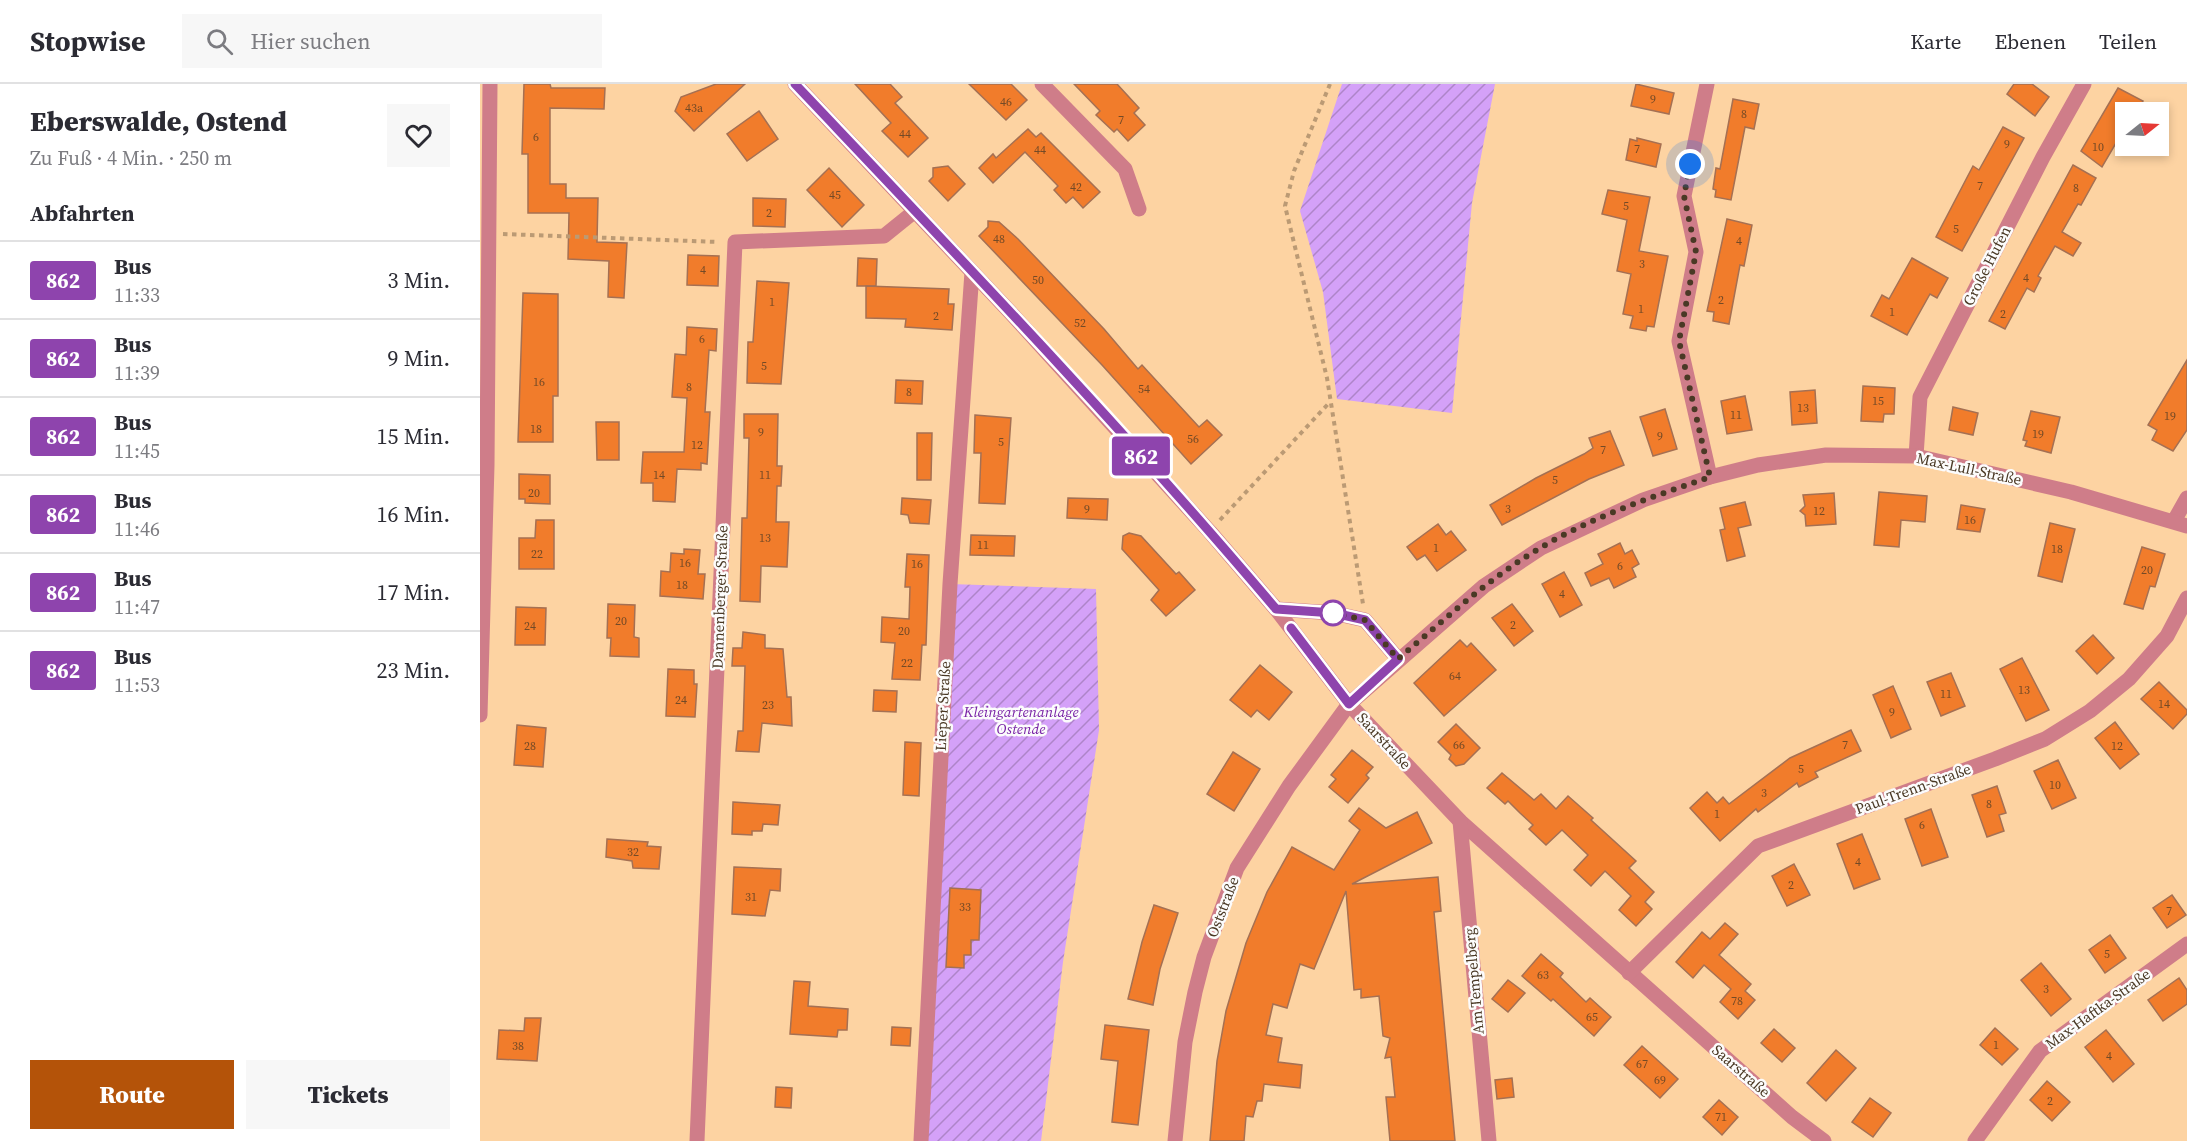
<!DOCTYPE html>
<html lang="de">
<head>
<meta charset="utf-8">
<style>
	body { margin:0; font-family:"Source Serif 4",serif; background:#f7f7f7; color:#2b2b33; height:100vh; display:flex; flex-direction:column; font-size:22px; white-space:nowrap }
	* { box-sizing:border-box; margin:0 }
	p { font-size:20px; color:#7c7c81 }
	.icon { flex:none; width:33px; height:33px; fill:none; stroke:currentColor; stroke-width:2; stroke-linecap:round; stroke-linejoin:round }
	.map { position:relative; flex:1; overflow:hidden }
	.details { display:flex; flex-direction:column; background:#fff; width:480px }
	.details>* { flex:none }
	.badge { padding:0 12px; border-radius:4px; font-size:21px; line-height:39px }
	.needle { width:39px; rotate:72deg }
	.fabs { position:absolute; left:1635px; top:18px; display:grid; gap:12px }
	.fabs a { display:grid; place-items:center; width:54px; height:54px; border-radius:0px; background:#fff; box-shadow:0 3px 9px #0003; font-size:30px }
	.you { position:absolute; width:30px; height:30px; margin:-15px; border:4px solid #fff; border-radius:50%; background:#1a73e8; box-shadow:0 0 0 9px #1a73e833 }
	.map>.badge { position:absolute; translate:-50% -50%; box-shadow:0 0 0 3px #fff }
	h2 { padding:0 30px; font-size:22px; line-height:54px }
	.round { display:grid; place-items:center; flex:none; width:63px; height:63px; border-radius:0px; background:#f7f7f7 }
	.head { display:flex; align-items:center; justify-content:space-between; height:102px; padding:0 30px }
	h1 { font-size:28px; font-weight:800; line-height:45px }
	.action { display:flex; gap:12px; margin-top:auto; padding:12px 30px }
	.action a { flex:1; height:69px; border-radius:0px; background:#b45309; color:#fff; font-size:24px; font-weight:800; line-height:69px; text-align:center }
	.action a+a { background:#f7f7f7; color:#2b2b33 }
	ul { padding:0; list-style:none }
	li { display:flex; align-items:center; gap:18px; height:78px; padding:0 30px; border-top:2px solid #e1e1e2 }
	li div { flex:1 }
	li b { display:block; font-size:22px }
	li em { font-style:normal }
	li .badge { min-width:66px; font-weight:700; text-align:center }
	header { display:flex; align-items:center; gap:36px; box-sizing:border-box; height:84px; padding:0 30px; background:#fff; border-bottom:2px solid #e1e1e2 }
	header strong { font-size:28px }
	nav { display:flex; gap:33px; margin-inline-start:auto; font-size:21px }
	.search { width:420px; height:54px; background:#f7f7f7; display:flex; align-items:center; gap:15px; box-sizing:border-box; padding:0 21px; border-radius:0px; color:#7c7c81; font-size:22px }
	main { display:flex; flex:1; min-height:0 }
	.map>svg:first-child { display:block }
	.garden { fill:url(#garden-furrows) }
	.building { fill:#f17c2b; stroke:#a57053; stroke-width:1.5 }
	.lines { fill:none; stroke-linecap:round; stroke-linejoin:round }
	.path { stroke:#bb9a74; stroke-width:4; stroke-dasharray:4.5 4.5; stroke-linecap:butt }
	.minor { stroke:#cf7d89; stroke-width:15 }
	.line-casing { stroke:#fff; stroke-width:14 }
	.line { stroke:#8e44ad; stroke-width:9 }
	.walk { stroke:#4a3925; stroke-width:6; stroke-dasharray:0 10.8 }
	.stop-dot { fill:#fff; stroke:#8e44ad; stroke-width:3 }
	.labels { text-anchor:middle; stroke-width:5; stroke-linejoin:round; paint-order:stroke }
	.number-label { font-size:12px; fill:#744a26 }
	.street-label { font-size:15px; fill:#4a3925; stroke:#fcfcfc }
	.park-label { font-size:15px; font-style:italic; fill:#7923a6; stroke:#fcfcfc }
</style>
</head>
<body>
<header>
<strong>Stopwise</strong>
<div class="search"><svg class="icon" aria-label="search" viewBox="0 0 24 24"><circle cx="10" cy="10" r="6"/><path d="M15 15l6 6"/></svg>Hier suchen</div>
<nav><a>Karte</a><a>Ebenen</a><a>Teilen</a></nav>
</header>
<main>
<section class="details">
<div class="head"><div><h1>Eberswalde, Ostend</h1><p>Zu Fuß · 4 Min. · 250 m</p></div><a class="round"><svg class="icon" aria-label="heart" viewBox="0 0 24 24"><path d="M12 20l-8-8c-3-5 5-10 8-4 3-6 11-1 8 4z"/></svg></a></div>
<h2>Abfahrten</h2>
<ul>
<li><span class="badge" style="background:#8e44ad;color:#fff">862</span><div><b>Bus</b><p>11:33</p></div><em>3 Min.</em></li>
<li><span class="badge" style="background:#8e44ad;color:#fff">862</span><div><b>Bus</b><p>11:39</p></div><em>9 Min.</em></li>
<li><span class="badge" style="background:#8e44ad;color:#fff">862</span><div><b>Bus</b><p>11:45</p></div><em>15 Min.</em></li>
<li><span class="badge" style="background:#8e44ad;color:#fff">862</span><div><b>Bus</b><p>11:46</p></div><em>16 Min.</em></li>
<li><span class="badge" style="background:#8e44ad;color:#fff">862</span><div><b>Bus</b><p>11:47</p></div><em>17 Min.</em></li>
<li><span class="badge" style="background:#8e44ad;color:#fff">862</span><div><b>Bus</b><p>11:53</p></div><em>23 Min.</em></li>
</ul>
<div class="action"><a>Route</a><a>Tickets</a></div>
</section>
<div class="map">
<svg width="1707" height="1057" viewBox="0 0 1707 1057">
	<defs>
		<pattern id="garden-furrows" width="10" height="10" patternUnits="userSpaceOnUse" patternTransform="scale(1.5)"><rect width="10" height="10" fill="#d4a1f8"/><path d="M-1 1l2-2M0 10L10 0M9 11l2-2" fill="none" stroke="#ae84c9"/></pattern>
	</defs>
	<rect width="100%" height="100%" fill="#fdd3a2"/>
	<g class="garden">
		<polygon points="862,0 1015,0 992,119 972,329 857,315 843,208 820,127"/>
		<polygon points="470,500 616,505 619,646 583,878 561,1057 442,1057"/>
	</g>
	<g class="building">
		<polygon points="44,0 70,0 71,4 125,4 124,25 70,24 70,100 86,100 86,114 118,114 117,158 147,159 144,214 128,213 129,177 88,175 89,129 48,129 48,70 42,70"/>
		<polygon points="236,0 265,0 214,47 195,27 201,13"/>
		<polygon points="375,0 410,0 422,13 415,19 448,54 428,73 402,47 411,39"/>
		<polygon points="489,0 531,0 547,16 526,36"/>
		<polygon points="594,0 637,0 659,24 654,29 665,41 648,57 637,45 634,48 616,31 620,27"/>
		<polygon points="1156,0 1194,9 1189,30 1151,22"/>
		<polygon points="1534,0 1552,0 1569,13 1555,32 1527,10"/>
		<polygon points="1638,4 1663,17 1657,28 1646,28 1646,42 1622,83 1601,67"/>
		<polygon points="1253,15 1279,20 1274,45 1265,43 1251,116 1235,113 1236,106 1233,105 1236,84 1240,85"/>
		<polygon points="279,27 298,55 267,77 247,50"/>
		<polygon points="1523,43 1544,54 1482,167 1456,153 1493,82 1499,86"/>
		<polygon points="548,45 556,53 561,49 620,108 603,124 593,113 586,119 574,106 578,102 545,68 513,99 499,84 513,70 516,74"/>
		<polygon points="1157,54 1181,60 1176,83 1146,76 1150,55 1157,57"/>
		<polygon points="1593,81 1616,94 1601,121 1598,120 1582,148 1601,159 1593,172 1575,162 1558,192 1561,194 1554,208 1547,204 1525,245 1509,237"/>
		<polygon points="468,82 485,100 468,117 449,97 453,93 453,84"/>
		<polygon points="349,84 384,121 362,143 327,106"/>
		<polygon points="1128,106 1170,113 1159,167 1188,172 1174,243 1167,242 1166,247 1150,244 1153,232 1143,230 1151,190 1137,187 1147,136 1122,130"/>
		<polygon points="273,114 306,115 305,143 273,142"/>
		<polygon points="1247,135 1272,141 1264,182 1260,181 1249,240 1233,237 1234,228 1227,227"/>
		<polygon points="508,137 519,138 538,155 624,245 658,285 662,281 719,343 727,336 742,351 711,380 622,281 499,152 508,143"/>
		<polygon points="208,171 239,172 238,202 207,201"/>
		<polygon points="378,174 397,175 396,202 377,202"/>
		<polygon points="1432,174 1468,194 1457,214 1450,210 1427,251 1391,232 1402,211 1409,215"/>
		<polygon points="277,197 309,199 301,300 267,299 268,258 273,258"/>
		<polygon points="386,202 469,205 468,220 474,220 472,246 425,243 426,235 386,234"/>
		<polygon points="43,209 78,210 78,312 73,312 73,358 38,358"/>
		<polygon points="207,243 237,245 236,267 229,266 225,328 230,328 227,380 221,379 221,386 197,385 195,418 173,417 173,399 161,399 163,368 204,368 207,314 192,313 195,270 206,271"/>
		<polygon points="1707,276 1707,346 1693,367 1672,356 1677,346 1668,341"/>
		<polygon points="416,296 443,297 442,320 415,319"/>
		<polygon points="1383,302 1415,304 1414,330 1404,330 1403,338 1381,337"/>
		<polygon points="1335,306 1337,339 1312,341 1310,308"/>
		<polygon points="1265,312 1272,346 1247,350 1241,317"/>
		<polygon points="1473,323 1498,329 1493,351 1469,346"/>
		<polygon points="1185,325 1197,365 1173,372 1160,333"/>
		<polygon points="1551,327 1580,333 1571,369 1545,362 1547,357 1543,356"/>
		<polygon points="264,330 298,330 297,382 302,382 301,402 297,402 296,438 309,438 307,483 281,482 280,518 260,517 262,434 267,434 269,354 264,354"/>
		<polygon points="495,331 531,334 525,420 499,419 501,369 494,369"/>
		<polygon points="116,338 139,338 139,376 117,376"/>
		<polygon points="1130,347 1144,381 1109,395 1022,441 1010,421 1056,394 1104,370 1113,364 1109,354"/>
		<polygon points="437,349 452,349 451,396 437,396"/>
		<polygon points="39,390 70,391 70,420 45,419 45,415 39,415"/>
		<polygon points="1399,408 1447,412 1445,438 1421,436 1419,463 1394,461"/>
		<polygon points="1354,409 1356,440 1326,442 1325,431 1320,427 1325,422 1323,411"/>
		<polygon points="422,414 451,416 449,440 430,439 428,431 421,430"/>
		<polygon points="588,414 628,415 627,436 587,434"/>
		<polygon points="1265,418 1271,441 1258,444 1265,472 1247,477 1240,446 1245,445 1240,424"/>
		<polygon points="1481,421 1505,425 1500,448 1477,445"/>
		<polygon points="56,436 74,436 74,485 39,485 39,454 55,454"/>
		<polygon points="1570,439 1595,445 1582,498 1558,492"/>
		<polygon points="958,440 966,451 971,447 986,466 957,487 945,471 937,476 927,463"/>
		<polygon points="649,449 661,452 696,490 699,488 715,506 686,532 671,516 679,506 642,465 643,452"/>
		<polygon points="491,451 535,452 534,472 490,471"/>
		<polygon points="1140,459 1145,470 1152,466 1159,480 1152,484 1156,493 1134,504 1129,494 1111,502 1105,489 1123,480 1118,470"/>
		<polygon points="1662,463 1685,470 1675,503 1670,502 1663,525 1644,520"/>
		<polygon points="204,465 220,466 218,490 225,490 223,515 180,512 181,487 190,488 191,469 204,470"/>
		<polygon points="427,470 449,471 446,561 442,561 440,596 412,595 415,559 401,558 402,533 429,535 430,503 425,503"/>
		<polygon points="1084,488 1102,521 1080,533 1062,500"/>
		<polygon points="128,520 155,521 154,553 159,554 159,573 130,572 131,554 127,554"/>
		<polygon points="1032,520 1053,547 1034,562 1012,534"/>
		<polygon points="36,523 66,524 65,561 35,561"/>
		<polygon points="263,548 285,551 285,564 303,565 307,613 311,613 312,642 282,639 279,668 256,667 258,647 263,647 265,582 252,582 253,564 262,564"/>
		<polygon points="1613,551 1634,574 1617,590 1596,567"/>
		<polygon points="980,556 987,563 991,559 1016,586 964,632 934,599"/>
		<polygon points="1542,574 1569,626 1546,637 1520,585"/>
		<polygon points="780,581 812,608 789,636 777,626 771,633 750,616"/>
		<polygon points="188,585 214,586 214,600 217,600 215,633 186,632"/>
		<polygon points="1471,589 1485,622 1461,632 1447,598"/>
		<polygon points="1679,598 1707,626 1707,630 1693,645 1661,615"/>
		<polygon points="1413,602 1431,645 1411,654 1393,611"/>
		<polygon points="394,606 417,607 416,628 393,627"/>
		<polygon points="1635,638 1659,670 1640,685 1615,654"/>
		<polygon points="976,640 1000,664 984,680 976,682 969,675 971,671 958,658"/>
		<polygon points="37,641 66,644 63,683 34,681"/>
		<polygon points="1371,646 1381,667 1335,688 1338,693 1319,703 1317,699 1278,728 1276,725 1240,757 1210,724 1227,708 1237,719 1243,713 1249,720 1310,674"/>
		<polygon points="425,658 441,659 439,712 423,711"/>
		<polygon points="872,666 893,683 886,691 889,694 868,719 849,703 856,695 851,691"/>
		<polygon points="753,668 780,685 754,727 727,710"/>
		<polygon points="1578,676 1596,714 1572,725 1554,687"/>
		<polygon points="1022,689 1054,716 1061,710 1076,725 1088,712 1113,734 1111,736 1156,777 1149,784 1174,808 1165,818 1172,825 1156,842 1139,826 1151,812 1125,787 1111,802 1094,786 1108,771 1082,746 1066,761 1049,745 1053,741 1040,729 1028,717 1025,720 1007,704"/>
		<polygon points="1517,702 1526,729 1519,731 1524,747 1507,753 1492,711"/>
		<polygon points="253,718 300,721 298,741 283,740 282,747 272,747 272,751 252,750"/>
		<polygon points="879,724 906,744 937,728 952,759 872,800 958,793 961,827 954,828 975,1057 910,1057 906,1013 915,1013 911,973 905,974 910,954 903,952 899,912 881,914 881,905 874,906 866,807 834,885 820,880 807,924 793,920 786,951 802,954 798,978 822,981 820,1004 784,1000 782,1017 777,1017 773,1033 766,1032 764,1057 730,1057 737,977 746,927 766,859 787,808 812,763 854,786 880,746 869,737"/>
		<polygon points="1451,725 1468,773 1442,782 1425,735"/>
		<polygon points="1382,750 1400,795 1374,805 1357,760"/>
		<polygon points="127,755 168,758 167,762 181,763 179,785 153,784 152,777 126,773"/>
		<polygon points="1314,780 1330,811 1307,822 1292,792"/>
		<polygon points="254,783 301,785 300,807 290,806 285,832 252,830"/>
		<polygon points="470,804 501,806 499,856 491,856 491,871 484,871 484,884 466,883"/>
		<polygon points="1692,811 1706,831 1687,844 1673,824"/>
		<polygon points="674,821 698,829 680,885 673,921 648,915 662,858"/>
		<polygon points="1245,839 1258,850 1239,871 1271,900 1265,907 1275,916 1258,935 1240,918 1251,905 1224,881 1213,894 1196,878 1222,848 1230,855"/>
		<polygon points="1630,851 1646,874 1625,889 1609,866"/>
		<polygon points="1061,870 1083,889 1080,893 1106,918 1110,914 1131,933 1114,952 1073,915 1071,917 1042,892"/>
		<polygon points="1561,879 1591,915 1571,932 1541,896"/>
		<polygon points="1699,894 1707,906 1707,920 1683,937 1668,916"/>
		<polygon points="1028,896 1045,909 1028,928 1012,915"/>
		<polygon points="314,897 330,898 328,922 368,925 367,946 358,946 357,953 310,950"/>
		<polygon points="45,934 61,934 57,977 17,975 19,946 44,947"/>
		<polygon points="625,941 669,946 658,1041 632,1038 638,977 621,975"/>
		<polygon points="412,943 431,944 430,962 411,961"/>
		<polygon points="1515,944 1538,965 1522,981 1500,961"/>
		<polygon points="1294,945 1315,964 1302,978 1281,959"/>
		<polygon points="1626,946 1654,980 1633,998 1605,963"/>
		<polygon points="1162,962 1198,995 1180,1014 1144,981"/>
		<polygon points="1356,966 1376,984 1346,1017 1327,999"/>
		<polygon points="1032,994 1034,1013 1017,1015 1015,996"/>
		<polygon points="1567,997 1590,1018 1572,1037 1550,1016"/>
		<polygon points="296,1003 312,1004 311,1024 295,1023"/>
		<polygon points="1390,1014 1411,1029 1393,1053 1372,1038"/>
		<polygon points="1239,1016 1258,1033 1242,1051 1223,1033"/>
	</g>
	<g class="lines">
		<g class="path">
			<polyline points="850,0 814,87 805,122 847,294 883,520"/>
			<polyline points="23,150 238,158"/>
			<polyline points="740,436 849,319"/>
		</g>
		<g class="minor">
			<polyline points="315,0 530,228 730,448 796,525 869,620 980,737 1312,1033 1344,1057"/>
			<polyline points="562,0 645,85 659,125"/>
			<polyline points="1227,0 1204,112 1216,168 1199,257 1230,393"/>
			<polyline points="1436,372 1440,313 1563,73 1604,0"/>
			<polyline points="1694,437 1707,414"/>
			<polyline points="796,525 853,529 885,536 918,575"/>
			<polyline points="0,631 7,381 10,0"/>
			<polyline points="980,737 1009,1057"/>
			<polyline points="1149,889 1278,762 1515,675 1565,655 1610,627 1649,595 1687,552 1707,514"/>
			<polyline points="217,1057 255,158 404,152 435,127"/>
			<polyline points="441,1057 470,500 492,188"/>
			<polyline points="695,1057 705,958 715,908 724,873 757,784 809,702 869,620 1004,502 1061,464 1163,416 1230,393 1278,381 1346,371 1436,372 1591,408 1707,442"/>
			<polyline points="1495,1057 1560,967 1707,860"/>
		</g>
	</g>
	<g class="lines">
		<g class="line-casing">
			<path id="line" d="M315 0C478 172 643 344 796 525L854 529 885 536 918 575 869 620 811 544"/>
		</g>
		<use href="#line" class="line"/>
		<path class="walk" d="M853 529 885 536 918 575C964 536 1008 495 1060 464 1112 433 1172 413 1230 393L1199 257 1216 168 1204 112 1210 80"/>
	</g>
	<circle class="stop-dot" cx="853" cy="529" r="12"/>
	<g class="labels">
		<g class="number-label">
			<text x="1173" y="19">9</text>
			<text x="526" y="22">46</text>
			<text x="214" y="28">43a</text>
			<text x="1264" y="34">8</text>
			<text x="641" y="40">7</text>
			<text x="425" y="54">44</text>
			<text x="56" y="57">6</text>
			<text x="1527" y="64">9</text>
			<text x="1618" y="67">10</text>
			<text x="1157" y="69">7</text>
			<text x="560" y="70">44</text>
			<text x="1500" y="106">7</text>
			<text x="596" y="107">42</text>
			<text x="1596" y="108">8</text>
			<text x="355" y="115">45</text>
			<text x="1146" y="126">5</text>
			<text x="289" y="133">2</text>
			<text x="1476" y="149">5</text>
			<text x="519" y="159">48</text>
			<text x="1259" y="161">4</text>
			<text x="1162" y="184">3</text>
			<text x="223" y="190">4</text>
			<text x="1546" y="198">4</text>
			<text x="558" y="200">50</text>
			<text x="1241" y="220">2</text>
			<text x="292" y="222">1</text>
			<text x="1161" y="229">1</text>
			<text x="1412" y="232">1</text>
			<text x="1523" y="234">2</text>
			<text x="456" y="236">2</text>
			<text x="600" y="243">52</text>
			<text x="222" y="259">6</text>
			<text x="284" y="286">5</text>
			<text x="59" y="302">16</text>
			<text x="209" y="307">8</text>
			<text x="664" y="309">54</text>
			<text x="429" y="312">8</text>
			<text x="1398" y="321">15</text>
			<text x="1323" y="328">13</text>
			<text x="1256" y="335">11</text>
			<text x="1690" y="336">19</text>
			<text x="56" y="349">18</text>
			<text x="281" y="352">9</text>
			<text x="1558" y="354">19</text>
			<text x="1180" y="356">9</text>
			<text x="713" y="359">56</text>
			<text x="521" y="362">5</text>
			<text x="217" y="365">12</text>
			<text x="1123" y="370">7</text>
			<text x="179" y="395">14</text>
			<text x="285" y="395">11</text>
			<text x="1075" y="400">5</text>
			<text x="54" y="413">20</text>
			<text x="607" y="429">9</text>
			<text x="1028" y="429">3</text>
			<text x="1339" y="431">12</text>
			<text x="1490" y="440">16</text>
			<text x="285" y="458">13</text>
			<text x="503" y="465">11</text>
			<text x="956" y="468">1</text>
			<text x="1577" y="469">18</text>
			<text x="57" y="474">22</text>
			<text x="205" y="483">16</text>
			<text x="437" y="484">16</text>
			<text x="1140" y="486">6</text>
			<text x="1667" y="490">20</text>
			<text x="202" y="505">18</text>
			<text x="1082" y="514">4</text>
			<text x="141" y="541">20</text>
			<text x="1033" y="545">2</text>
			<text x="50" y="546">24</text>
			<text x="424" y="551">20</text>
			<text x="427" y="583">22</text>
			<text x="975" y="596">64</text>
			<text x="1544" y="610">13</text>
			<text x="1466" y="614">11</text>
			<text x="201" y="620">24</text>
			<text x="1684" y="624">14</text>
			<text x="288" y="625">23</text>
			<text x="1412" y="632">9</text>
			<text x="979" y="665">66</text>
			<text x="1365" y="665">7</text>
			<text x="50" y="666">28</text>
			<text x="1637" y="666">12</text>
			<text x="1321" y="689">5</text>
			<text x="1575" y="705">10</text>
			<text x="1284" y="713">3</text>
			<text x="1509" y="724">8</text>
			<text x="1237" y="734">1</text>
			<text x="1442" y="745">6</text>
			<text x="153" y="772">32</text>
			<text x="1378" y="782">4</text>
			<text x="1311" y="805">2</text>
			<text x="271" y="817">31</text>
			<text x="485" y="827">33</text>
			<text x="1689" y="831">7</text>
			<text x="1627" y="874">5</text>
			<text x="1063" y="895">63</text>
			<text x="1566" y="909">3</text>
			<text x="1257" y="921">78</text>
			<text x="1112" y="937">65</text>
			<text x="1516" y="965">1</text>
			<text x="38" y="966">38</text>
			<text x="1629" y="976">4</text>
			<text x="1162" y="984">67</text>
			<text x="1180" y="1000">69</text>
			<text x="1570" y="1021">2</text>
			<text x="1241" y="1037">71</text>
		</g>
		<g class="street-label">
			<text transform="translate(1507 182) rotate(-63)" y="5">Große Hufen</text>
			<text transform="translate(1489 385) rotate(12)" y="5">Max-Lull-Straße</text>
			<text transform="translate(240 513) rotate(-88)" y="5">Dannenberger Straße</text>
			<text transform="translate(463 622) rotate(-87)" y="5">Lieper Straße</text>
			<text transform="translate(904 657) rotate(47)" y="5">Saarstraße</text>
			<text transform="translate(1433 705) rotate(-20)" y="5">Paul-Trenn-Straße</text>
			<text transform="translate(743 823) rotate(-69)" y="5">Oststraße</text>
			<text transform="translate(994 897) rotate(-95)" y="5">Am Tempelberg</text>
			<text transform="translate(1618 925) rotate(-36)" y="5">Max-Haftka-Straße</text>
			<text transform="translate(1261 987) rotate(41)" y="5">Saarstraße</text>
		</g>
		<g class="park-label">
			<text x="541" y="633">Kleingartenanlage<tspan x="541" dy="17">Ostende</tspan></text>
		</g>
	</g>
</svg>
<div class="fabs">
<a><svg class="needle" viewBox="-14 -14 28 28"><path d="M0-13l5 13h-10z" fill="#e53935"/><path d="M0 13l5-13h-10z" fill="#7c7c81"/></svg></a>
</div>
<div class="you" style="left:1210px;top:80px"></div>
<b class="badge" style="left:661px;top:372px;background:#8e44ad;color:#fff">862</b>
</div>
</main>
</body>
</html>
